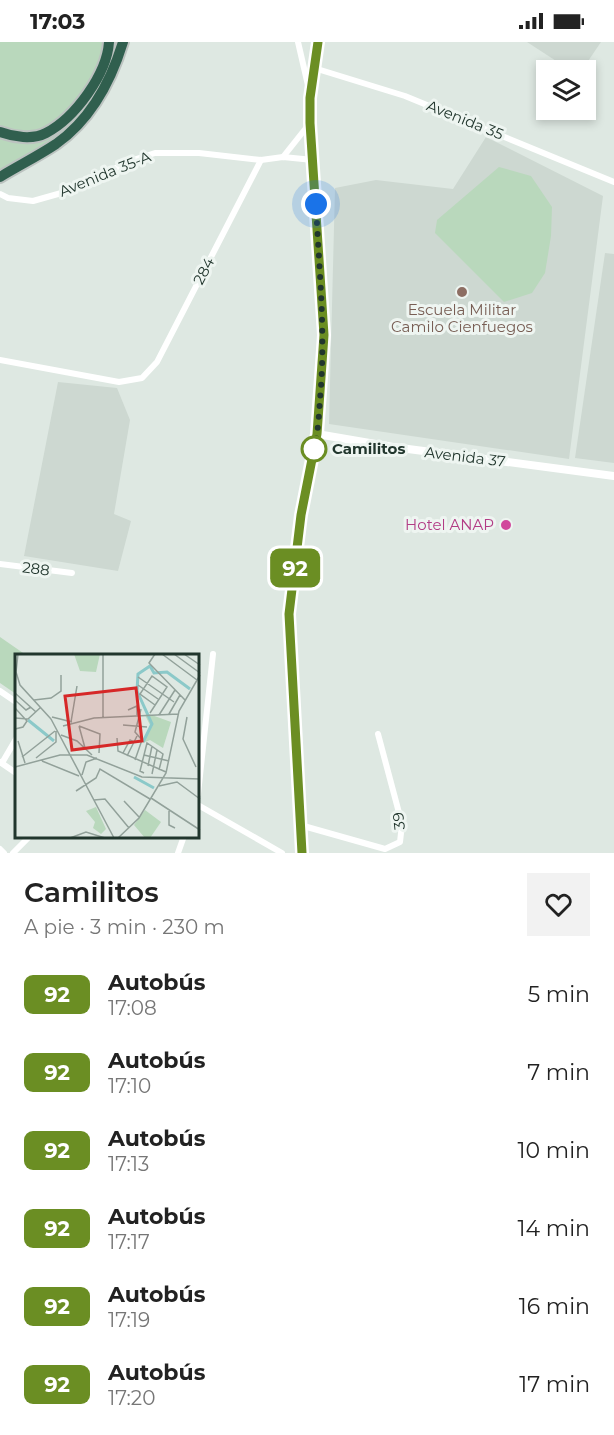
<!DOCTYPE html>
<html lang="es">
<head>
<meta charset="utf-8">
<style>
	body { margin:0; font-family:Montserrat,sans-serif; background:#f2f2f2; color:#222; height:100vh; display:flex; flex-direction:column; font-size:22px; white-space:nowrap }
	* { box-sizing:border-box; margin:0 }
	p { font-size:20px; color:#767676 }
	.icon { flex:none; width:33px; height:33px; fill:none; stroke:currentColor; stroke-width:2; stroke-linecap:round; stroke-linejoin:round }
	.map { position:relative; height:811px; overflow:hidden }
	.drawer { display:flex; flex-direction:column; background:#fff; flex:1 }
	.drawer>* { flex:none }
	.badge { padding:0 12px; border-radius:9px; font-size:21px; line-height:39px }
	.tools { position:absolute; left:536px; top:18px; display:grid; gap:12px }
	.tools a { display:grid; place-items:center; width:60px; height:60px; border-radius:0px; background:#fff; box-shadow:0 3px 9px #0003; font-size:30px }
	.you { position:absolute; width:30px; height:30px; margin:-15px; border:4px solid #fff; border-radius:50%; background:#1a73e8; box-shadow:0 0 0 9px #1a73e833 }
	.map>.badge { position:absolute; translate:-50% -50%; box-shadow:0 0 0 3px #fff }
	.round { display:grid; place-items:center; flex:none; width:63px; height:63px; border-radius:0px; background:#f2f2f2 }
	.headline { display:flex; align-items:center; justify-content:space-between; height:102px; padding:0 24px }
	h1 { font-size:28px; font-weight:600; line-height:45px }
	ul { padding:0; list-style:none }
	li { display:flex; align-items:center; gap:18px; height:78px; padding:0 24px }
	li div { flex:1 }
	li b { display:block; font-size:22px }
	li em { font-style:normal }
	li .badge { min-width:66px; font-weight:700; text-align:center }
	.status { display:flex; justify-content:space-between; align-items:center; height:42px; padding:0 30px; background:#fff; direction:ltr }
	.status svg { height:16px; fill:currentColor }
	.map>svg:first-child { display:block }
	.built { fill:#cdd8d1 }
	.green { fill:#b9d8bc }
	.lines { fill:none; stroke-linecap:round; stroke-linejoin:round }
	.motorway-casing { stroke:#bcc3c0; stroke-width:14 }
	.minor { stroke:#fff; stroke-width:6 }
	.tertiary { stroke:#fff; stroke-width:8 }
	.motorway { stroke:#305f4e; stroke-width:10 }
	.line-casing { stroke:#fff; stroke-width:14 }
	.line { stroke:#6b8e23; stroke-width:9 }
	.walk { stroke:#21362d; stroke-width:6; stroke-dasharray:0 10.8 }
	.education-dot { fill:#8d6e63; stroke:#eef5f1; stroke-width:2 }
	.stop-dot { fill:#fff; stroke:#6b8e23; stroke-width:3 }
	.hotel-dot { fill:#d1479c; stroke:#eef5f1; stroke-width:2 }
	.labels { text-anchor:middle; stroke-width:6; stroke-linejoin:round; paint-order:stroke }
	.street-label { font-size:15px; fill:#21362d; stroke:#eef5f1 }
	.education-label { font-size:15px; fill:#785e54; stroke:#eef5f1 }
	.stop-label { font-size:15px; font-weight:bold; fill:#21362d; stroke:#eef5f1; text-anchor:start }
	.hotel-label { font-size:15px; fill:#b23c85; stroke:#eef5f1; text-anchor:end }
	.inset-river { fill:none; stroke:#8bc9c9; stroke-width:3 }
	.inset-road { fill:none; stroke:#92a19a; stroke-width:1.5 }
	.view { fill:#d62828; fill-opacity:0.15; stroke:#d62828; stroke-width:3 }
	.inset-edge { fill:none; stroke:#21362d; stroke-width:3 }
</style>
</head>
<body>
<div class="status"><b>17:03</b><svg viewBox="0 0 49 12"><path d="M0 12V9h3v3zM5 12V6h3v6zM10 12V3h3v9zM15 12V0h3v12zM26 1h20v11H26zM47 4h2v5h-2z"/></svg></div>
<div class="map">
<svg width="614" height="811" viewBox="0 0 614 811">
	<rect width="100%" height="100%" fill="#dee8e2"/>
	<g class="built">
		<polygon points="527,0 601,0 582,28 570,28"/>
		<polygon points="486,95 603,154 569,417 329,382 335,146 376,138 453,147"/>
		<polygon points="605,211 614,212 614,421 575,416"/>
		<polygon points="58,340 117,346 130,378 114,472 131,479 118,529 24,514"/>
	</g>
	<g class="green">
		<path d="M0 0H105C103 7 102 16 99 23 89 46 65 79 41 90 29 95 11 91 0 85Z"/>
		<path d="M112 0H119C112 17 107 36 98 52 76 88 34 107 0 130V93L15 98 70 77Z"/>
		<polygon points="499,125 531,134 552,165 551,194 545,231 532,251 504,260 435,191 437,178"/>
		<polygon points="0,595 26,613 16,613 16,652 0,641"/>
	</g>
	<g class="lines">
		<g class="motorway-casing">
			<g id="motorway">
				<path d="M0 90C13 95 33 98 46 91 75 76 107 32 109 0"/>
				<path d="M0 135C18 124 38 114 56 102 90 78 111 39 123 0"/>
			</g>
		</g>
		<g class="minor">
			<polyline points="298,0 310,52"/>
			<polyline points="314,26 405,54 614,140"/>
			<polyline points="283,115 310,81"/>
			<polyline points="0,152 8,156 33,159 72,148 130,119 155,111 199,111 261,118 283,115 313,118"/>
			<polyline points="0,318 119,340 142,336 157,320 261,118"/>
			<polyline points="0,522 72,531"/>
			<polyline points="0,649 16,660"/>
			<polyline points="0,720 16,731"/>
			<polyline points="2,721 16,697"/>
			<polyline points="198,752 213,612"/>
			<polyline points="198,763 282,811"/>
			<polyline points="300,783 385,807 400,800 402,782 378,692"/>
			<polyline points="0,807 4,811"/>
			<polyline points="13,811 30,794"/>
			<polyline points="178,811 184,794"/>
		</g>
		<g class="tertiary">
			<polyline points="317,392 393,405 614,434"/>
			<polyline points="302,811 289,571 301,473 317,392 324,293 310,81 310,56 318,0"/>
		</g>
		<use href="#motorway" class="motorway"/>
	</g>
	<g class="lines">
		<g class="line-casing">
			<polyline id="line" points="302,811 289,572 301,473 317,392 324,293 310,81 310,56 318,0"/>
		</g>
		<use href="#line" class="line"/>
		<path class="walk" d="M314 407C318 392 319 373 320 357 326 291 319 228 316 162"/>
	</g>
	<circle class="education-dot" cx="462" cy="250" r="6"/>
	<circle class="stop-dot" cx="314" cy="407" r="12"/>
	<circle class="hotel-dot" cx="506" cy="483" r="6"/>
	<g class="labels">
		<g class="street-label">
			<text transform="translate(465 78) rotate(22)" y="5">Avenida 35</text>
			<text transform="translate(105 132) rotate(-22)" y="5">Avenida 35-A</text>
			<text transform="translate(204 229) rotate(-63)" y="5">284</text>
			<text transform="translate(465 415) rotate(7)" y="5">Avenida 37</text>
			<text transform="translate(36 527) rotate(7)" y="5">288</text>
			<text transform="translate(399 779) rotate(-96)" y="5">39</text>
		</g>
		<g class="education-label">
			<text x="462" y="273">Escuela Militar<tspan x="462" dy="17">Camilo Cienfuegos</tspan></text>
		</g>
		<g class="stop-label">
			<text x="332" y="412">Camilitos</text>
		</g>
		<g class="hotel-label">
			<text x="494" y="488">Hotel ANAP</text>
		</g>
	</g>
	<g transform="translate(15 612)">
		<rect width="184" height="184" fill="#dee8e2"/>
		<path d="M59 0H85L81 18 65 17ZM134 60 156 68 148 94 135 86 128 89 135 71 130 61ZM81 153 91 175 86 180 78 174 80 168 71 157ZM130 156 146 168 135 184H130L119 171Z" fill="#b9d8bc"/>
		<path class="inset-river" d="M13 66 39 87M128 88 137 70 122 37 123 20 135 12 139 19 152 18 175 35M119 123 139 134"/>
		<path class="inset-road" d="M3 0 1 18 5 31 36 65M140 0 134 9 170 46M147 0 182 26M159 0 185 19M169 0 185 11M123 23 159 48M123 31 143 45M0 39 21 58M0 46 11 56 16 53M19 46 36 44 46 37V21M0 54 12 67 8 73 0 75M113 56 122 52V61M135 59 152 33 137 22 125 40 140 51M154 60 165 41M144 61 160 36M37 63 57 68M172 63 168 85 181 113M0 64 13 65 26 53M88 64V0M36 65 99 184M56 68 62 32M108 71 132 73M48 72 79 64 163 60M64 72 85 80 84 99M64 72 70 94M46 81 62 87 77 101M102 84 103 97 151 118M3 87 10 109M108 99 115 86 119 88M129 101 154 107M112 102 122 82M7 103 40 77M21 104 41 88V77M120 106 127 86 120 78 126 55M27 107 64 122M133 112 137 92M0 113 45 101H72L127 123 185 125M129 119 125 117 132 89 148 100 144 116M137 120 142 96M67 121 71 108 82 104M144 132 162 128 185 145M61 137 81 124 85 115 135 145M136 144 185 176M79 146 90 145 114 174M109 147 124 163M154 157V171L160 174M55 184 71 178 90 184M103 184 124 164 151 119 164 57 185 21"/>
		<path class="view" d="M121 34 127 87 57 96 50 42Z"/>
		<rect width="184" height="184" class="inset-edge"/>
	</g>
</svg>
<div class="tools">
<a><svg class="icon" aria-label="layers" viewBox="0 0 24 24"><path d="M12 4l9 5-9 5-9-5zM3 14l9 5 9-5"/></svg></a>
</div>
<div class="you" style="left:316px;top:162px"></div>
<b class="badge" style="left:295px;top:526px;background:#6b8e23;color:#fff">92</b>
</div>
<section class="drawer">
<div class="headline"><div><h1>Camilitos</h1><p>A pie · 3 min · 230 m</p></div><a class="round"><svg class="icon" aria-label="heart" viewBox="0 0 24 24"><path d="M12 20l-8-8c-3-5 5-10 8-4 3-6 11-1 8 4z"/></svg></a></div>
<ul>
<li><span class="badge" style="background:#6b8e23;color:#fff">92</span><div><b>Autobús</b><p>17:08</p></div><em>5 min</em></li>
<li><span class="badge" style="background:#6b8e23;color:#fff">92</span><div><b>Autobús</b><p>17:10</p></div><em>7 min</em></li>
<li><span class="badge" style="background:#6b8e23;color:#fff">92</span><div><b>Autobús</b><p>17:13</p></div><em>10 min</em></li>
<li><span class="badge" style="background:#6b8e23;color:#fff">92</span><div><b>Autobús</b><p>17:17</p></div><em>14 min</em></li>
<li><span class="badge" style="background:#6b8e23;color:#fff">92</span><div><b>Autobús</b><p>17:19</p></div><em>16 min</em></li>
<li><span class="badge" style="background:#6b8e23;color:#fff">92</span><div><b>Autobús</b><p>17:20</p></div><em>17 min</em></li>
</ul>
</section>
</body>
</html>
